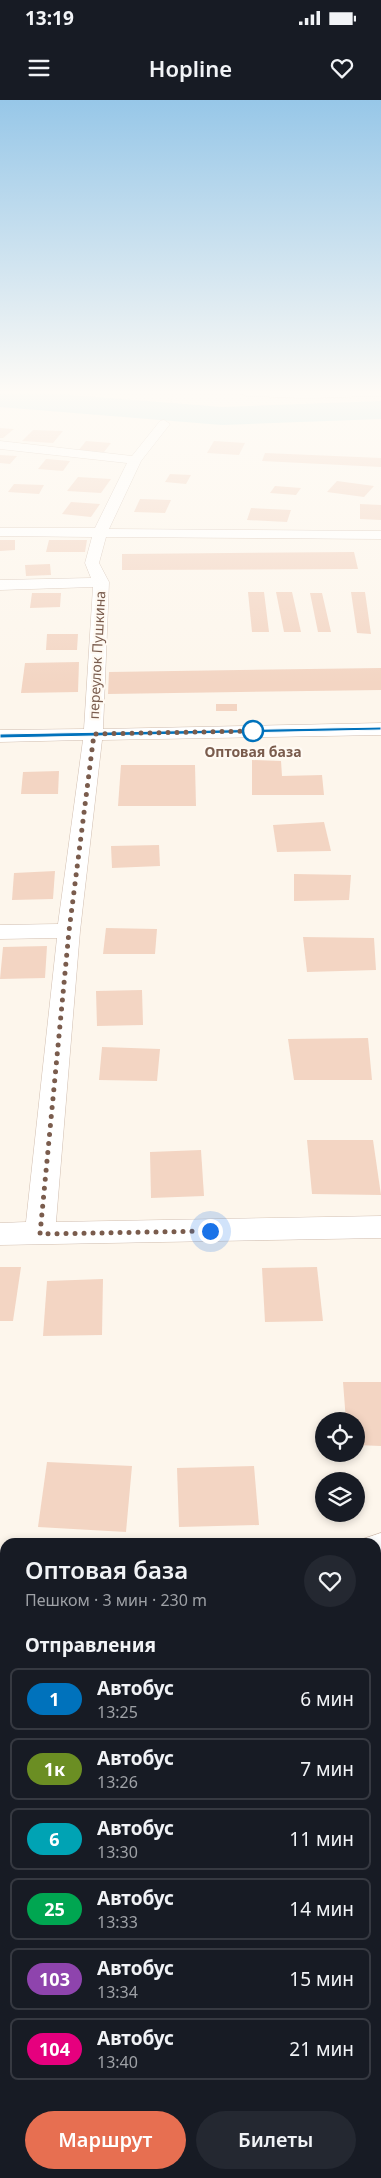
<!DOCTYPE html>
<html lang="ru">
<head>
<meta charset="utf-8">
<style>
	body { margin:0; font-family:"Noto Sans",sans-serif; background:#242831; color:#f1f3f6; height:100vh; display:flex; flex-direction:column; font-size:19px; white-space:nowrap }
	* { box-sizing:border-box; margin:0 }
	p { font-size:16px; color:#9ea1a6 }
	.icon { flex:none; width:28px; height:28px; fill:none; stroke:currentColor; stroke-width:2; stroke-linecap:round; stroke-linejoin:round }
	.map { position:relative; flex:1; overflow:hidden }
	.panel { position:absolute; left:0px; top:1438px; width:381px; height:641px; display:flex; flex-direction:column; background:#171b24; border-radius:15px 15px 0 0; box-shadow:0 2px 8px #0003 }
	.panel>* { flex:none }
	.badge { padding:0 10px; border-radius:16px; font-size:18px; line-height:32px }
	.buttons { position:absolute; left:315px; top:1312px; display:grid; gap:10px }
	.buttons a { display:grid; place-items:center; width:50px; height:50px; border-radius:50%; background:#171b24; box-shadow:0 2px 8px #0003; font-size:25px }
	.you { position:absolute; width:25px; height:25px; margin:-12px; border:4px solid #fff; border-radius:50%; background:#1a73e8; box-shadow:0 0 0 8px #1a73e833 }
	.map>.badge { position:absolute; translate:-50% -50%; box-shadow:0 0 0 2px #fff }
	h2 { padding:0 25px; font-size:19px; line-height:45px }
	.round { display:grid; place-items:center; flex:none; width:52px; height:52px; border-radius:26px; background:#242831 }
	.overview { display:flex; align-items:center; justify-content:space-between; height:85px; padding:0 25px }
	h1 { font-size:24px; font-weight:600; line-height:38px }
	.button { display:flex; gap:10px; margin-top:auto; padding:10px 25px }
	.button a { flex:1; height:58px; border-radius:30px; background:#e76f51; color:#fff; font-size:20px; font-weight:600; line-height:58px; text-align:center }
	.button a+a { background:#242831; color:#f1f3f6 }
	ul { padding:0; list-style:none }
	li { display:flex; align-items:center; gap:15px; height:62px; margin:0 10px 8px; padding:0 15px; border:2px solid #363941; border-radius:8px }
	li div { flex:1 }
	li b { display:block; font-size:19px }
	li em { font-style:normal }
	li .badge { min-width:55px; font-weight:700; text-align:center }
	.status { display:flex; justify-content:space-between; align-items:center; height:35px; padding:0 25px; background:#171b24; direction:ltr }
	.status svg { height:14px; fill:currentColor }
	header { display:flex; justify-content:space-between; align-items:center; height:65px; padding:0 25px; background:#171b24; font-size:22px; font-weight:600 }
	.map>svg:first-child { display:block }
	.lines { fill:none; stroke-linecap:round; stroke-linejoin:round }
	.river { fill:#bfe3e8; fill-rule:evenodd }
	.building { fill:#f3d5c3 }
	.minor-casing { stroke:#d1beb0; stroke-width:1 }
	.path { stroke:#d9b8a5; stroke-width:1; stroke-dasharray:0.5 2; stroke-linecap:butt }
	.minor { fill:#fff; fill-rule:evenodd }
	.line { fill:#0072bc; stroke:#fff }
	.walk { stroke:#7a5c4d; stroke-width:5; stroke-dasharray:0 9 }
	.stop-dot { fill:#fff; stroke:#0072bc; stroke-width:2.5 }
	.labels { text-anchor:middle; stroke-width:4.5; stroke-linejoin:round; paint-order:stroke }
	.far-street-label { font-size:14px; fill:#7a5c4d; stroke:#fffaf3 }
	.far-stop-label { font-size:14px; font-weight:bold; fill:#7a5c4d; stroke:#fffaf3 }
</style>
</head>
<body>
<div class="status"><b>13:19</b><svg viewBox="0 0 49 12"><path d="M0 12V9h3v3zM5 12V6h3v6zM10 12V3h3v9zM15 12V0h3v12zM26 1h20v11H26zM47 4h2v5h-2z"/></svg></div>
<header><svg class="icon" aria-label="menu" viewBox="0 0 24 24"><path d="M4 6h16M4 12h16M4 18h16"/></svg>Hopline<svg class="icon" aria-label="heart" viewBox="0 0 24 24"><path d="M12 20l-8-8c-3-5 5-10 8-4 3-6 11-1 8 4z"/></svg></header>
<div class="map">
<svg width="381" height="2078" viewBox="0 0 381 2078">
	<rect width="100%" height="100%" fill="#fdf6ec"/>
	<g class="lines">
		<polygon class="river" points="0,293 47,293 222,307 381,301 381,319 222,325 0,307"/>
	</g>
	<g class="building">
		<polygon points="0,328 14,329 3,338 0,338"/>
		<polygon points="33,330 63,331 53,343 22,341"/>
		<polygon points="86,341 111,343 104,352 78,351"/>
		<polygon points="214,341 245,343 239,355 207,353"/>
		<polygon points="265,353 381,358 381,367 262,361"/>
		<polygon points="0,355 17,356 10,364 0,363"/>
		<polygon points="46,359 70,361 63,371 38,369"/>
		<polygon points="170,374 191,375 186,384 165,382"/>
		<polygon points="78,377 111,379 101,393 67,391"/>
		<polygon points="337,381 374,386 364,397 327,392"/>
		<polygon points="14,384 44,385 39,394 8,392"/>
		<polygon points="275,386 301,388 296,395 270,393"/>
		<polygon points="140,399 171,400 165,413 134,412"/>
		<polygon points="71,402 100,404 91,417 62,414"/>
		<polygon points="360,404 381,405 381,420 360,419"/>
		<polygon points="251,408 291,410 287,422 247,420"/>
		<polygon points="0,440 15,440 15,450 0,451"/>
		<polygon points="49,440 87,440 85,452 46,452"/>
		<polygon points="354,452 358,469 122,470 122,454"/>
		<polygon points="50,464 51,475 26,476 25,465"/>
		<polygon points="248,492 264,492 269,532 252,532"/>
		<polygon points="276,492 292,492 301,532 284,532"/>
		<polygon points="351,492 365,492 371,534 357,533"/>
		<polygon points="32,493 61,493 60,507 30,508"/>
		<polygon points="310,493 322,493 331,532 318,532"/>
		<polygon points="47,534 78,534 77,550 46,550"/>
		<polygon points="79,562 78,592 21,593 25,563"/>
		<polygon points="381,568 381,590 108,594 109,572"/>
		<rect x="216" y="604" width="21" height="7"/>
		<polygon points="252,660 281,661 282,676 322,675 324,695 252,695"/>
		<polygon points="121,665 195,665 196,706 118,706"/>
		<polygon points="59,671 58,694 21,694 23,672"/>
		<polygon points="324,722 331,751 277,752 273,725"/>
		<polygon points="159,745 160,766 112,768 111,746"/>
		<polygon points="55,771 53,799 12,800 14,773"/>
		<polygon points="294,774 351,775 349,800 294,801"/>
		<polygon points="106,828 157,829 155,854 103,854"/>
		<polygon points="303,837 374,838 376,870 307,872"/>
		<polygon points="47,846 45,878 0,879 3,847"/>
		<polygon points="142,890 143,925 97,926 96,891"/>
		<polygon points="368,938 372,980 294,980 288,939"/>
		<polygon points="102,947 160,949 157,981 99,980"/>
		<polygon points="307,1040 373,1040 381,1095 312,1094"/>
		<polygon points="201,1050 204,1096 151,1098 150,1052"/>
		<polygon points="0,1167 21,1167 13,1221 0,1221"/>
		<polygon points="317,1167 323,1221 265,1222 262,1168"/>
		<polygon points="103,1179 102,1235 43,1236 47,1181"/>
		<polygon points="343,1282 381,1282 381,1346 356,1345 356,1321 346,1321"/>
		<polygon points="47,1362 132,1366 126,1432 38,1427"/>
		<polygon points="254,1366 259,1425 179,1427 177,1368"/>
		<polygon points="381,1493 381,1565 376,1567 376,1494"/>
		<polygon points="5,1584 5,1665 0,1667 0,1585"/>
		<polygon points="381,1882 381,2012 376,2013 376,1883"/>
		<polygon points="49,2074 146,2074 147,2078 50,2078"/>
	</g>
	<g class="lines">
		<g class="minor-casing">
			<g id="minor">
				<polygon points="240,293 381,293 381,296 305,298 246,296"/>
				<polygon points="164,320 170,324 141,361 109,429 381,431 381,439 106,437 99,463 109,482 103,629 381,623 381,635 102,640 80,831 56,1122 381,1116 381,1138 0,1145 0,1123 26,1122 57,838 0,839 0,825 58,824 83,640 0,642 0,630 84,629 93,487 0,490 0,480 91,478 85,463 92,437 0,436 0,428 95,428 127,363 0,349 0,341 132,356 160,321"/>
				<polygon points="381,1433 381,1467 376,1468 376,1442 361,1442 363,1439"/>
				<rect x="0" y="1464" width="5" height="36"/>
				<polygon points="381,1648 381,1690 376,1692 376,1650"/>
				<polygon points="5,1800 5,1844 0,1845 0,1801"/>
				<polygon points="253,2074 303,2074 304,2078 254,2078"/>
			</g>
		</g>
		<polyline class="path" points="171,302 174,293"/>
		<use href="#minor" class="minor"/>
	</g>
	<linearGradient id="sky" x2="0" y2="1"><stop stop-color="#97c7e8"/><stop offset="0.5" stop-color="#fefbf6"/><stop offset="1" stop-color="#fefbf6" stop-opacity="0"/></linearGradient>
	<rect width="381" height="584" fill="url(#sky)"/>
	<polygon class="line" points="381,627 381,630 0,638 0,634"/>
	<g class="lines">
		<polyline class="walk" points="210,1131 40,1134 69,831 94,634 253,631"/>
	</g>
	<circle class="stop-dot" cx="253" cy="631" r="10"/>
	<g class="labels">
		<g class="far-street-label">
			<text transform="translate(97 555) rotate(-87)" y="5">переулок Пушкина</text>
		</g>
		<g class="far-stop-label">
			<text x="253" y="657">Оптовая база</text>
		</g>
	</g>
</svg>
<div class="buttons">
<a><svg class="icon" aria-label="locate" viewBox="0 0 24 24"><circle cx="12" cy="12" r="6"/><path d="M12 2v4M12 18v4M2 12h4M18 12h4"/></svg></a>
<a><svg class="icon" aria-label="layers" viewBox="0 0 24 24"><path d="M12 4l9 5-9 5-9-5zM3 14l9 5 9-5"/></svg></a>
</div>
<div class="you" style="left:210px;top:1131px"></div>
<section class="panel">
<div class="overview"><div><h1>Оптовая база</h1><p>Пешком · 3 мин · 230 m</p></div><a class="round"><svg class="icon" aria-label="heart" viewBox="0 0 24 24"><path d="M12 20l-8-8c-3-5 5-10 8-4 3-6 11-1 8 4z"/></svg></a></div>
<h2>Отправления</h2>
<ul>
<li><span class="badge" style="background:#0072bc;color:#fff">1</span><div><b>Автобус</b><p>13:25</p></div><em>6 мин</em></li>
<li><span class="badge" style="background:#6b8e23;color:#fff">1к</span><div><b>Автобус</b><p>13:26</p></div><em>7 мин</em></li>
<li><span class="badge" style="background:#00a3b4;color:#fff">6</span><div><b>Автобус</b><p>13:30</p></div><em>11 мин</em></li>
<li><span class="badge" style="background:#00a651;color:#fff">25</span><div><b>Автобус</b><p>13:33</p></div><em>14 мин</em></li>
<li><span class="badge" style="background:#8e44ad;color:#fff">103</span><div><b>Автобус</b><p>13:34</p></div><em>15 мин</em></li>
<li><span class="badge" style="background:#e6007e;color:#fff">104</span><div><b>Автобус</b><p>13:40</p></div><em>21 мин</em></li>
</ul>
<div class="button"><a>Маршрут</a><a>Билеты</a></div>
</section>
</div>
</body>
</html>
